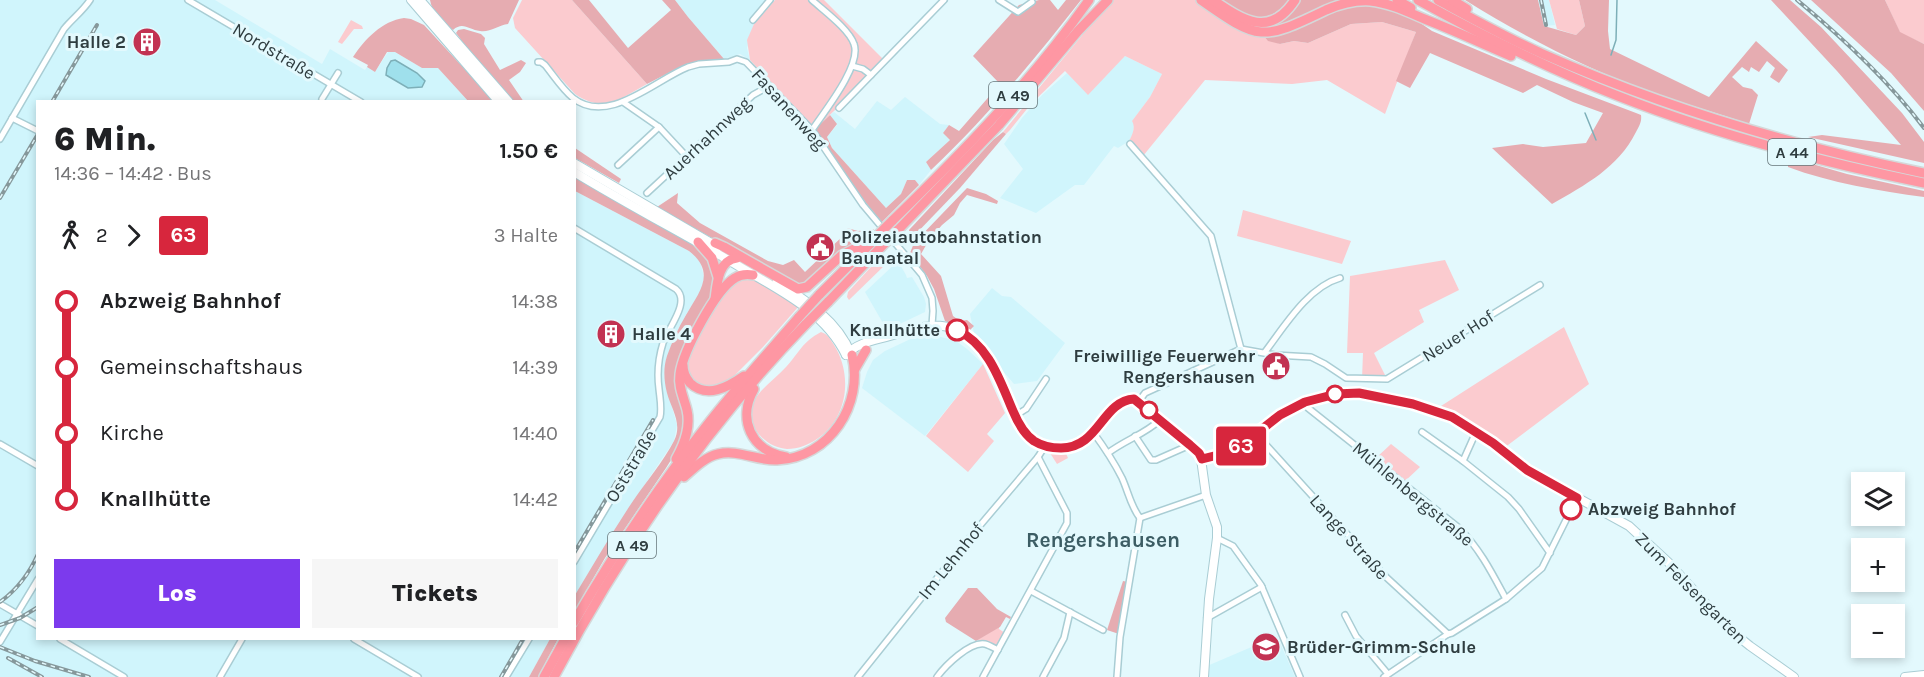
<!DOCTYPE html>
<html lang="de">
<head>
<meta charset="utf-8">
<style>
	body { margin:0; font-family:Karla,sans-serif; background:#f6f6f6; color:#202124; height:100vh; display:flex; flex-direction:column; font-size:22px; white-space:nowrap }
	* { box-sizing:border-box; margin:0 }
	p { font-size:20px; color:#757577 }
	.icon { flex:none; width:33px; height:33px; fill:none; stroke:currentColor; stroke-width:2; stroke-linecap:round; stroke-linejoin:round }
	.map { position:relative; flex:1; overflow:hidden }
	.panel { position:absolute; left:36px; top:100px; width:540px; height:540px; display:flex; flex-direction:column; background:#fff; border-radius:0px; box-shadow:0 3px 9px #0003 }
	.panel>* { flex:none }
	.badge { padding:0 12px; border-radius:4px; font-size:21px; line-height:39px }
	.fabs { position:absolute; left:1851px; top:472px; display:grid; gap:12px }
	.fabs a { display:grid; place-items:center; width:54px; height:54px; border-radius:0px; background:#fff; box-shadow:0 3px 9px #0003; font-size:30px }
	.map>.badge { position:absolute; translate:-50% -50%; box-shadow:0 0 0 3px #fff }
	.legs { display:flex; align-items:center; gap:9px; height:66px; padding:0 18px; font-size:20px }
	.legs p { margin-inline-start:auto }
	.summary { display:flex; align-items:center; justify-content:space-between; height:102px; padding:0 18px }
	h1 { font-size:33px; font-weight:800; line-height:45px }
	.action { display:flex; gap:12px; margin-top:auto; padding:12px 18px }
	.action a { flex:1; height:69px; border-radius:0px; background:#7c3aed; color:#fff; font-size:24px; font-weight:800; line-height:69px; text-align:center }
	.action a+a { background:#f6f6f6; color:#202124 }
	ul { padding:0 18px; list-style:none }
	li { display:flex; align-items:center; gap:21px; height:66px; font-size:22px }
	li i { display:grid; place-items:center; width:9px; height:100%; margin:0 8px; background:currentColor }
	li i::after { content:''; width:15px; height:15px; margin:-8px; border:4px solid; border-radius:50%; background:#fff }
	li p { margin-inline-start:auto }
	li:first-child i { background:linear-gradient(#0000 50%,currentColor 0) }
	li:last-child i { background:linear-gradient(currentColor 50%,#0000 0) }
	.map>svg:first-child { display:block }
	.built { fill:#d0f5fc }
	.green { fill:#fbcbcf }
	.forest { fill:#e6acb1 }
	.water { fill:#9fe0ec; stroke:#7dafb8; stroke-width:1.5 }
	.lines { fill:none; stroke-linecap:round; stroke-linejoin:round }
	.stream { stroke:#7dafb8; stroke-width:1.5 }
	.street-casing { stroke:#a9cdd4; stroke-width:8 }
	.secondary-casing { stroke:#a9cdd4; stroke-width:10 }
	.highway-casing { stroke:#d5d8d9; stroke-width:12 }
	.street { stroke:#fff; stroke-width:5 }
	.secondary { stroke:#fff; stroke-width:8 }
	.highway { stroke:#fe97a3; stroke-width:9 }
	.rail-casing { stroke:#86989b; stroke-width:4 }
	.rail { stroke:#e3f9fd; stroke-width:1.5; stroke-dasharray:4.5; stroke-linecap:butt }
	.highway-bridge-casing { stroke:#d5d8d9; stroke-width:12; stroke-linecap:butt }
	.highway-bridge { stroke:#fe97a3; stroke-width:9 }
	.line-1-casing { stroke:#fff; stroke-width:14 }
	.line-1 { stroke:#d7263d; stroke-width:9 }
	.stop-1-dot { fill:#fff; stroke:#d7263d; stroke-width:3 }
	.labels { text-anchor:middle; stroke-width:6; stroke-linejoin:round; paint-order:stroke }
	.shield { fill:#e3f9fd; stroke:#657579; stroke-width:1.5 }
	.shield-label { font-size:16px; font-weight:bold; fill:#2f3d40 }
	.poi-label { font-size:18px; font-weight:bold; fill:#2f3d40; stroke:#e3f9fd; text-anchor:start }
	.street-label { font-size:18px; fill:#2f3d40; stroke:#e3f9fd }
	.stop-label { font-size:18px; font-weight:bold; fill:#2f3d40; stroke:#e3f9fd; text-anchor:end }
	.quarter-label { font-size:21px; font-weight:bold; fill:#3c5d64; stroke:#e3f9fd }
</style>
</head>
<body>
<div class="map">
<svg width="1924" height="677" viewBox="0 0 1924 677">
	<rect width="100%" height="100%" fill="#e3f9fd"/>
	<g class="built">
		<polygon points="0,0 215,0 322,64 330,49 365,70 367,67 375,72 388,52 395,52 422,68 438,68 469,102 38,102 38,639 550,639 529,677 0,677"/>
		<polygon points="675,0 775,0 754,24 747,48 750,60 740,54 724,59 688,17"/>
		<polygon points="1538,0 1549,0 1555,25 1544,26"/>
		<polygon points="1125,56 1162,74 1150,97 1132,121 1134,124 1133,134 1129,141 1118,148 1114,146 1084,185 1075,185 1036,213 1000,198 1023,169 1004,144 1022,118 1042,95 1067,73 1088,94"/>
		<polygon points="905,97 940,124 949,125 943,133 950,140 926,162 931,170 919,185 915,180 907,180 901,194 886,208 832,148 827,137 837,125 830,115 834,112 855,129 877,101 891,110"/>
		<polygon points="575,191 689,251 700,261 704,277 703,285 697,298 687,313 675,335 666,360 665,382 677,425 674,441 631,505 575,595"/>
		<polygon points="898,261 906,275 907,278 912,277 924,297 926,304 925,312 887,330 865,292"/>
		<polygon points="992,288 1002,296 1011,297 1065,343 1037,381 1014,384 975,338 970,314"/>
		<polygon points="930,334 956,341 967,349 983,364 925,436 862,388 867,372 873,360 885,351 919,335"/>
		<polygon points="1277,636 1295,677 1206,677 1207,666"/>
	</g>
	<g class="green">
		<path d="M522 0H572L647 84C619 99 605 114 575 94L515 28 513 18Z"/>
		<polygon points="775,0 824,0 883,59 875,72 814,130 750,60 747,40 754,24"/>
		<path d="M1111 0H1197L1239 30 1264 36 1280 44 1294 41 1308 43 1351 24 1382 22 1416 32 1385 114 1327 80 1292 84 1205 80 1143 156 1129 141C1132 136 1136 127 1132 121L1150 97 1162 74 1125 56 1088 95 1065 71 1031 104 1010 130 1006 134 1003 132Z"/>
		<polygon points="1549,0 1579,0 1585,26 1576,35 1557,29"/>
		<polygon points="1885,0 1924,0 1924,44 1900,33"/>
		<polygon points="351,20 362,26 363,29 354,29 342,44 338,42"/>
		<polygon points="1243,210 1351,241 1342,264 1237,236"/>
		<polygon points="880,260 885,261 887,263 849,300 847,297 848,292 871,267"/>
		<polygon points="1445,260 1459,290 1419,310 1424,322 1374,353 1387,379 1362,379 1363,353 1347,353 1350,276"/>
		<polygon points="741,278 753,278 799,306 763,347 730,380 717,386 702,387 691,379 687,368 690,354 701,330 724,292"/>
		<polygon points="1564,327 1589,384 1504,448 1492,435 1441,406"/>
		<path d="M821 332C828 334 830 339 834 345 853 375 848 418 817 439 808 445 798 449 787 449 765 448 743 424 754 401 761 388 776 378 786 367 799 353 802 342 821 332Z"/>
		<polygon points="983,364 1005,413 987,434 994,441 968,472 926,436"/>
		<polygon points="1391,444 1420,467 1403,483 1375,459"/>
		<polygon points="1055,451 1065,451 1068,458 1057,464 1050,453"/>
		<polygon points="999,627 999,629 1005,633 996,647 977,640"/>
	</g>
	<g class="forest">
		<path d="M430 0H519L508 24C499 25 489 33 480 31 469 30 463 21 453 30 442 23 432 12 430 0Z"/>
		<polygon points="572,0 589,0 628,48 671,10 662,0 675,0 688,17 724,59 695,62 678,68 647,84"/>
		<path d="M1039 0H1050L1058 10 1066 0H1081C1034 60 986 118 931 170L926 162 950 140 943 133 949 125 959 131 1000 84 973 56 1019 5Z"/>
		<path d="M1218 0H1289C1286 6 1281 9 1275 13 1254 25 1237 10 1218 0Z"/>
		<path d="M1300 0H1387L1432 31 1546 79 1636 113 1641 115C1642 122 1639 126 1636 132 1618 168 1585 185 1552 204L1492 148 1523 144 1543 147 1586 143 1603 113 1573 102 1537 85 1523 93 1430 53 1410 88 1396 81 1416 32 1382 22 1351 24 1308 43 1294 41 1280 44 1268 41 1264 36H1272V31L1258 27C1276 24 1292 17 1300 0Z"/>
		<path d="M1465 0H1538L1544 26 1576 35 1585 26 1579 0H1609L1608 31 1610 49 1709 97 1756 41 1788 70 1779 83 1770 77 1775 68 1767 61 1759 72 1751 67 1749 72 1742 67 1732 77 1743 87 1752 89 1758 95 1749 124C1717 113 1685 104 1653 93 1588 69 1524 37 1465 0Z"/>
		<polygon points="1771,0 1790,0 1821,27 1902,113 1924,142 1924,163 1808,137 1822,135 1901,145 1837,71"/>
		<polygon points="1811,0 1885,0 1900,32 1924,44 1924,111 1891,73"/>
		<path d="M404 18 411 19 424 25 495 102H469L438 68H422L395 52H387L375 72 367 67 368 65 353 57C365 39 382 21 404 18Z"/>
		<polygon points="464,29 481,34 485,38 484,44 500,70 521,60 526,63 520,72 509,80 524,102 513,102 470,52 456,33 458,30"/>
		<polygon points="830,115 837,124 827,137 832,148 886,208 901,194 907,180 915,180 919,185 882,222 866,203 814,130"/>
		<polygon points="1003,132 1006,134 960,188 910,240 909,230 993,140"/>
		<polygon points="575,148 621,179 619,183 575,158"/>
		<path d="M1788 157 1847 174 1924 191V197C1879 191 1831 183 1788 167Z"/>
		<path d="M575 176 693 244 706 255 715 273 714 289 710 299 682 353 686 415 684 433 676 452 666 468 605 558 575 610V595C594 564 612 532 633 501 646 482 663 462 674 441 683 424 671 408 667 393 664 381 663 368 667 356 672 342 678 328 686 315 699 292 717 273 689 251L575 191Z"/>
		<polygon points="967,188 986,194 998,201 997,204 967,195 960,203 954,215 942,225 929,240 921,254 941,276 953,316 960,321 967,320 974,326 968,332 945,321 934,289 927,276 910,253 914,243"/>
		<polygon points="678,193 677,203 700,223 768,261 783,265 794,260 805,272 845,234 847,228 858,231 874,229 864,239 804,285 799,287 657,207"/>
		<polygon points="1123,581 1128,582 1119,634 1107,630"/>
		<polygon points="968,588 977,588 997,609 1011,617 1010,619 1006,617 1000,627 976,641 946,622 945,618"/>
		<polygon points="550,639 558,639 538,677 529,677"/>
	</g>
	<polygon class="water" points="395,60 417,73 425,81 422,87 408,88 386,75 387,68 391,61"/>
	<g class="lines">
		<g class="stream">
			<polyline points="1611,55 1616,40 1617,0"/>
			<polyline points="1585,113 1596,140"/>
		</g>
		<g class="street-casing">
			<g id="street">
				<polyline points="188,0 361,102"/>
				<path d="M812 0C824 11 849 29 854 44 862 65 824 112 812 130"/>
				<polyline points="999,0 1018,12 1032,2"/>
				<polyline points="753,20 770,0"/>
				<path d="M538 62H541L545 65C554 76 562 89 573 98 608 126 655 80 688 67L699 64 729 62 737 59 746 62 812 130 863 205 922 275 932 298 933 311 932 325"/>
				<polyline points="852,66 863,69 871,75"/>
				<polyline points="322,99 338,73"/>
				<polyline points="623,102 659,127 687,157"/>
				<polyline points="839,108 944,0"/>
				<polyline points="12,118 38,131"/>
				<path d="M0 139 64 29C72 19 83 11 90 0"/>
				<polyline points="1130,144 1211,236 1241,349"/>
				<polyline points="618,165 659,127"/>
				<polyline points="647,193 753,95 769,86"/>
				<path d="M574 228 676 289C691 302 668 328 663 343 658 359 657 374 659 389 660 399 662 408 660 417L574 562"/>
				<polyline points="1241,349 1275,355 1311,357 1325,364 1346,378 1387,379 1540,285"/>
				<path d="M1265 352C1284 327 1308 287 1340 278"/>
				<polyline points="1139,401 1145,393 1241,349"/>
				<path d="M1305 402 1308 408 1459 528C1480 549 1492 573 1506 599"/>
				<polyline points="1015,416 1026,409 1046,379"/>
				<path d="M1093 432C1104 447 1114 462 1122 478 1128 491 1131 507 1140 518"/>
				<polyline points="1422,432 1463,461 1508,497 1519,509 1550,553"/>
				<polyline points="1257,435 1386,577 1448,634"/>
				<polyline points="1135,436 1151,460 1156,460 1190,445"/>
				<polyline points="0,444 38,466"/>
				<path d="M1108 453C1125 440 1145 434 1160 420"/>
				<polyline points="1463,461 1476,432"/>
				<polyline points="1140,518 1206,495"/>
				<polyline points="1217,538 1233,546 1261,585 1300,677"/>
				<polyline points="1031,591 1103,630"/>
				<polyline points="0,604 38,626"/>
				<polyline points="1345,615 1356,636 1388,674"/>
				<polyline points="1207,618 1262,587"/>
				<polyline points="60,639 124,677"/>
				<polyline points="354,639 418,677"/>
				<polyline points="0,642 38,579"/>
				<polyline points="220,677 242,639"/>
				<polyline points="506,677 529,639"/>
				<polyline points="858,677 966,542 1038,457 1045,446"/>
				<path d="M937 677C945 666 970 641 985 644 989 645 994 648 998 650"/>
				<polyline points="983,677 1067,523 1067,513 1038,457"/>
				<polyline points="1043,677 1064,638 1070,612"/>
				<polyline points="1117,677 1120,637 1140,518"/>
				<polyline points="1384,677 1448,634 1452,633 1506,599 1542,568 1577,498"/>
			</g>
		</g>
		<g class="secondary-casing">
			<g id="secondary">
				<polyline points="411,0 499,102"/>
				<polyline points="420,0 509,102"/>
				<polyline points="574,163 718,247"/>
				<path d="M574 172C625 203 678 231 730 261 772 287 823 308 846 355"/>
				<path d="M777 282C807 301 838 321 851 354"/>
				<path d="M846 355C858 341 880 340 896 334 971 307 985 349 1011 408 1019 425 1028 441 1047 447 1097 460 1098 401 1134 399L1190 445 1199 453 1201 459 1206 495 1217 527V538L1209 599 1204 677"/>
				<polyline points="1201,459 1214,458 1234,451 1280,415 1296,406 1336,394 1359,393 1372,395 1413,404 1452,417 1493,443 1527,470 1629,526 1669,563 1730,630 1750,646 1794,677"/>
				<polyline points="1905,677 1924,675"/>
			</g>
		</g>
		<g class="highway-casing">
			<g id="highway">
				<path d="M1201 0C1259 41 1262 41 1326 10 1340 4 1354 0 1370 1 1390 3 1408 12 1427 20 1455 31 1483 44 1511 56"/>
				<path d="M1213 0C1244 21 1270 38 1295 0"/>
				<polyline points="1397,0 1411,8"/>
				<path d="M1418 0C1483 36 1549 69 1618 96 1717 135 1821 162 1924 183"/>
				<path d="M1438 0C1473 19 1507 38 1543 54 1665 108 1793 146 1924 173"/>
				<polyline points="1452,0 1467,9"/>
				<path d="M892 221C963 152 1032 81 1089 0"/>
				<polyline points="898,230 999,125 1078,31 1108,0"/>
				<polyline points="698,242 712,258 718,277"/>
				<polyline points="715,243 724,247 798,289 807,287 842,255 874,239"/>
				<polyline points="819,295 871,243"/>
				<path d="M715 299C717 284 718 260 737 258"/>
				<polyline points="828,302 881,247"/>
				<path d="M683 365C683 372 685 377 690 383 707 399 728 387 744 376"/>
				<polyline points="855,369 866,350"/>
				<path d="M754 389C737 419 751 451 786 457"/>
				<path d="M676 459C684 445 691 427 687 410 684 398 678 387 680 374 683 351 716 289 735 278 741 274 747 274 753 275"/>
				<path d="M684 477C694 468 705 457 718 454 738 449 757 461 777 460 830 458 864 404 852 355"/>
				<path d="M574 622C613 555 656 490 704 429 734 390 767 354 799 317"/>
				<polyline points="544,677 565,639"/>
				<path d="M554 677C622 549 705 428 806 324"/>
			</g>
		</g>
		<use href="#street" class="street"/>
		<use href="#secondary" class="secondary"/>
		<use href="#highway" class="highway"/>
		<g class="rail-casing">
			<g id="rail">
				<polyline points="1541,0 1546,25"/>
				<path d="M1797 0C1843 38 1888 80 1924 128"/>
				<polyline points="52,102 97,25"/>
				<polyline points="0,198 38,134"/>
				<polyline points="574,553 653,420"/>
				<path d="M0 602C18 589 29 574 38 554"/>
				<polyline points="0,625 20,618 38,607"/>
				<polyline points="0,647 35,661 89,677"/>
				<polyline points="8,658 42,677"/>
				<polyline points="501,677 523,639"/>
			</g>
		</g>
		<use href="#rail" class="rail"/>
		<g class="highway-bridge-casing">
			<g id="highway-bridge">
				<polyline points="874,239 892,221"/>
				<polyline points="881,247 898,230"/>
				<polyline points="799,317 819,295"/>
				<polyline points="806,324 828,302"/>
			</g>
		</g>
		<use href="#highway-bridge" class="highway-bridge"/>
	</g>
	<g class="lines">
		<g class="line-1-casing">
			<path id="line-1" d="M957 330C989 345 1000 381 1013 411 1018 423 1024 434 1034 441 1042 446 1051 448 1061 448 1099 448 1102 401 1134 399L1190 445 1199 453 1202 459 1234 451 1280 415 1305 402 1336 394 1359 393 1413 404 1452 417 1493 443 1527 470 1577 498 1571 509"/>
		</g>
		<use href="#line-1" class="line-1"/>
	</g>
	<defs>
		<g id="building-disc" transform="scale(1.5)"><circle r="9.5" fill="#c23252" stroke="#e3f9fd"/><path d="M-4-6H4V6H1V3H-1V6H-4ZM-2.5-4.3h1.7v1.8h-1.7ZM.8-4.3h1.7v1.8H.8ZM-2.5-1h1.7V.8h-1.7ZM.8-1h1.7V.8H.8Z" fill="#fff"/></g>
		<g id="civic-disc" transform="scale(1.5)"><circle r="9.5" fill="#c23252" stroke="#e3f9fd"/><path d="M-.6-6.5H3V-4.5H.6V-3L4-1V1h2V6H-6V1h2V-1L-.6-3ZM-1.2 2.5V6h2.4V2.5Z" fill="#fff"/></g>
		<g id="school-disc" transform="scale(1.5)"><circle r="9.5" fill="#c23252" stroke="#e3f9fd"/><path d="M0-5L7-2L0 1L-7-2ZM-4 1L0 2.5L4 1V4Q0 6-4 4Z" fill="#fff"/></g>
	</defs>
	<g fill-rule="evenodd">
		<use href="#building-disc" x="147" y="42"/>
		<use href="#civic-disc" x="820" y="247"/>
		<use href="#building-disc" x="611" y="334"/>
		<use href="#civic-disc" x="1276" y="366"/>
		<use href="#school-disc" x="1266" y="647"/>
	</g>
	<g class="stop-1-dot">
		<circle cx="957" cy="330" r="10"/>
		<circle cx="1335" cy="394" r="8"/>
		<circle cx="1149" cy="410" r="8"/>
		<circle cx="1571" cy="509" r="10"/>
	</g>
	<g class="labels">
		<g class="shield">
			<rect x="989" y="82" width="48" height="26" rx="4.5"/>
			<rect x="1768" y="139" width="48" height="26" rx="4.5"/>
			<rect x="608" y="532" width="48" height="26" rx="4.5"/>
		</g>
		<g class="shield-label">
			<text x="1013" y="101">A 49</text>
			<text x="1792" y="158">A 44</text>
			<text x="632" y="551">A 49</text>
		</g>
		<g class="poi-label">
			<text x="126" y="48" text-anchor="end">Halle 2</text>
			<text x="841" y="243">Polizeiautobahnstation<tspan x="841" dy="21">Baunatal</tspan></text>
			<text x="632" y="340">Halle 4</text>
			<text x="1255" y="362" text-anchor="end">Freiwillige Feuerwehr<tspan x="1255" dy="21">Rengershausen</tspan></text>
			<text x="1287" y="653">Brüder-Grimm-Schule</text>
		</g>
		<g class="street-label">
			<text transform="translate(274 51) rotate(31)" y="6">Nordstraße</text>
			<text transform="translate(789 109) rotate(48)" y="6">Fasanenweg</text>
			<text transform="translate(707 138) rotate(-43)" y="6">Auerhahnweg</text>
			<text transform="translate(1458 336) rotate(-32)" y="6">Neuer Hof</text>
			<text transform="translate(631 466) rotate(-59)" y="6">Oststraße</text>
			<text transform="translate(1413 494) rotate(40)" y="6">Mühlenbergstraße</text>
			<text transform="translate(1349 537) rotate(48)" y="6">Lange Straße</text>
			<text transform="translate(951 561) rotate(-51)" y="6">Im Lehnhof</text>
			<text transform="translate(1691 588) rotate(45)" y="6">Zum Felsengarten</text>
		</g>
		<g class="stop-label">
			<text x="940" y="336">Knallhütte</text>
			<text x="1588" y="515" text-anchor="start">Abzweig Bahnhof</text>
		</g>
		<g class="quarter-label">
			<text x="1103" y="547">Rengershausen</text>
		</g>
	</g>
</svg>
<div class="fabs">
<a><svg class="icon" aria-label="layers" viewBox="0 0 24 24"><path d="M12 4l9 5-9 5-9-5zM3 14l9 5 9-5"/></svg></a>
<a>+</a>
<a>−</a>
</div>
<b class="badge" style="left:1241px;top:446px;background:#d7263d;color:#fff">63</b>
<section class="panel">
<div class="summary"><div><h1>6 Min.</h1><p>14:36 – 14:42 · Bus</p></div><b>1.50 €</b></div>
<div class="legs"><svg class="icon" aria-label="walk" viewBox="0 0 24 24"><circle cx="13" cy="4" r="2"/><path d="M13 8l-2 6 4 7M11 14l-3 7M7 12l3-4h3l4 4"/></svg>2<svg class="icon" aria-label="forward" viewBox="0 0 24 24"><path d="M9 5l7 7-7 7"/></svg><b class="badge" style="background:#d7263d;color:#fff">63</b><p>3 Halte</p></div>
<ul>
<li><i style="color:#d7263d"></i><b>Abzweig Bahnhof</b><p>14:38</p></li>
<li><i style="color:#d7263d"></i><span>Gemeinschaftshaus</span><p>14:39</p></li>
<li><i style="color:#d7263d"></i><span>Kirche</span><p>14:40</p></li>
<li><i style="color:#d7263d"></i><b>Knallhütte</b><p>14:42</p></li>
</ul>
<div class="action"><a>Los</a><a>Tickets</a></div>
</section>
</div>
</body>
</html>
